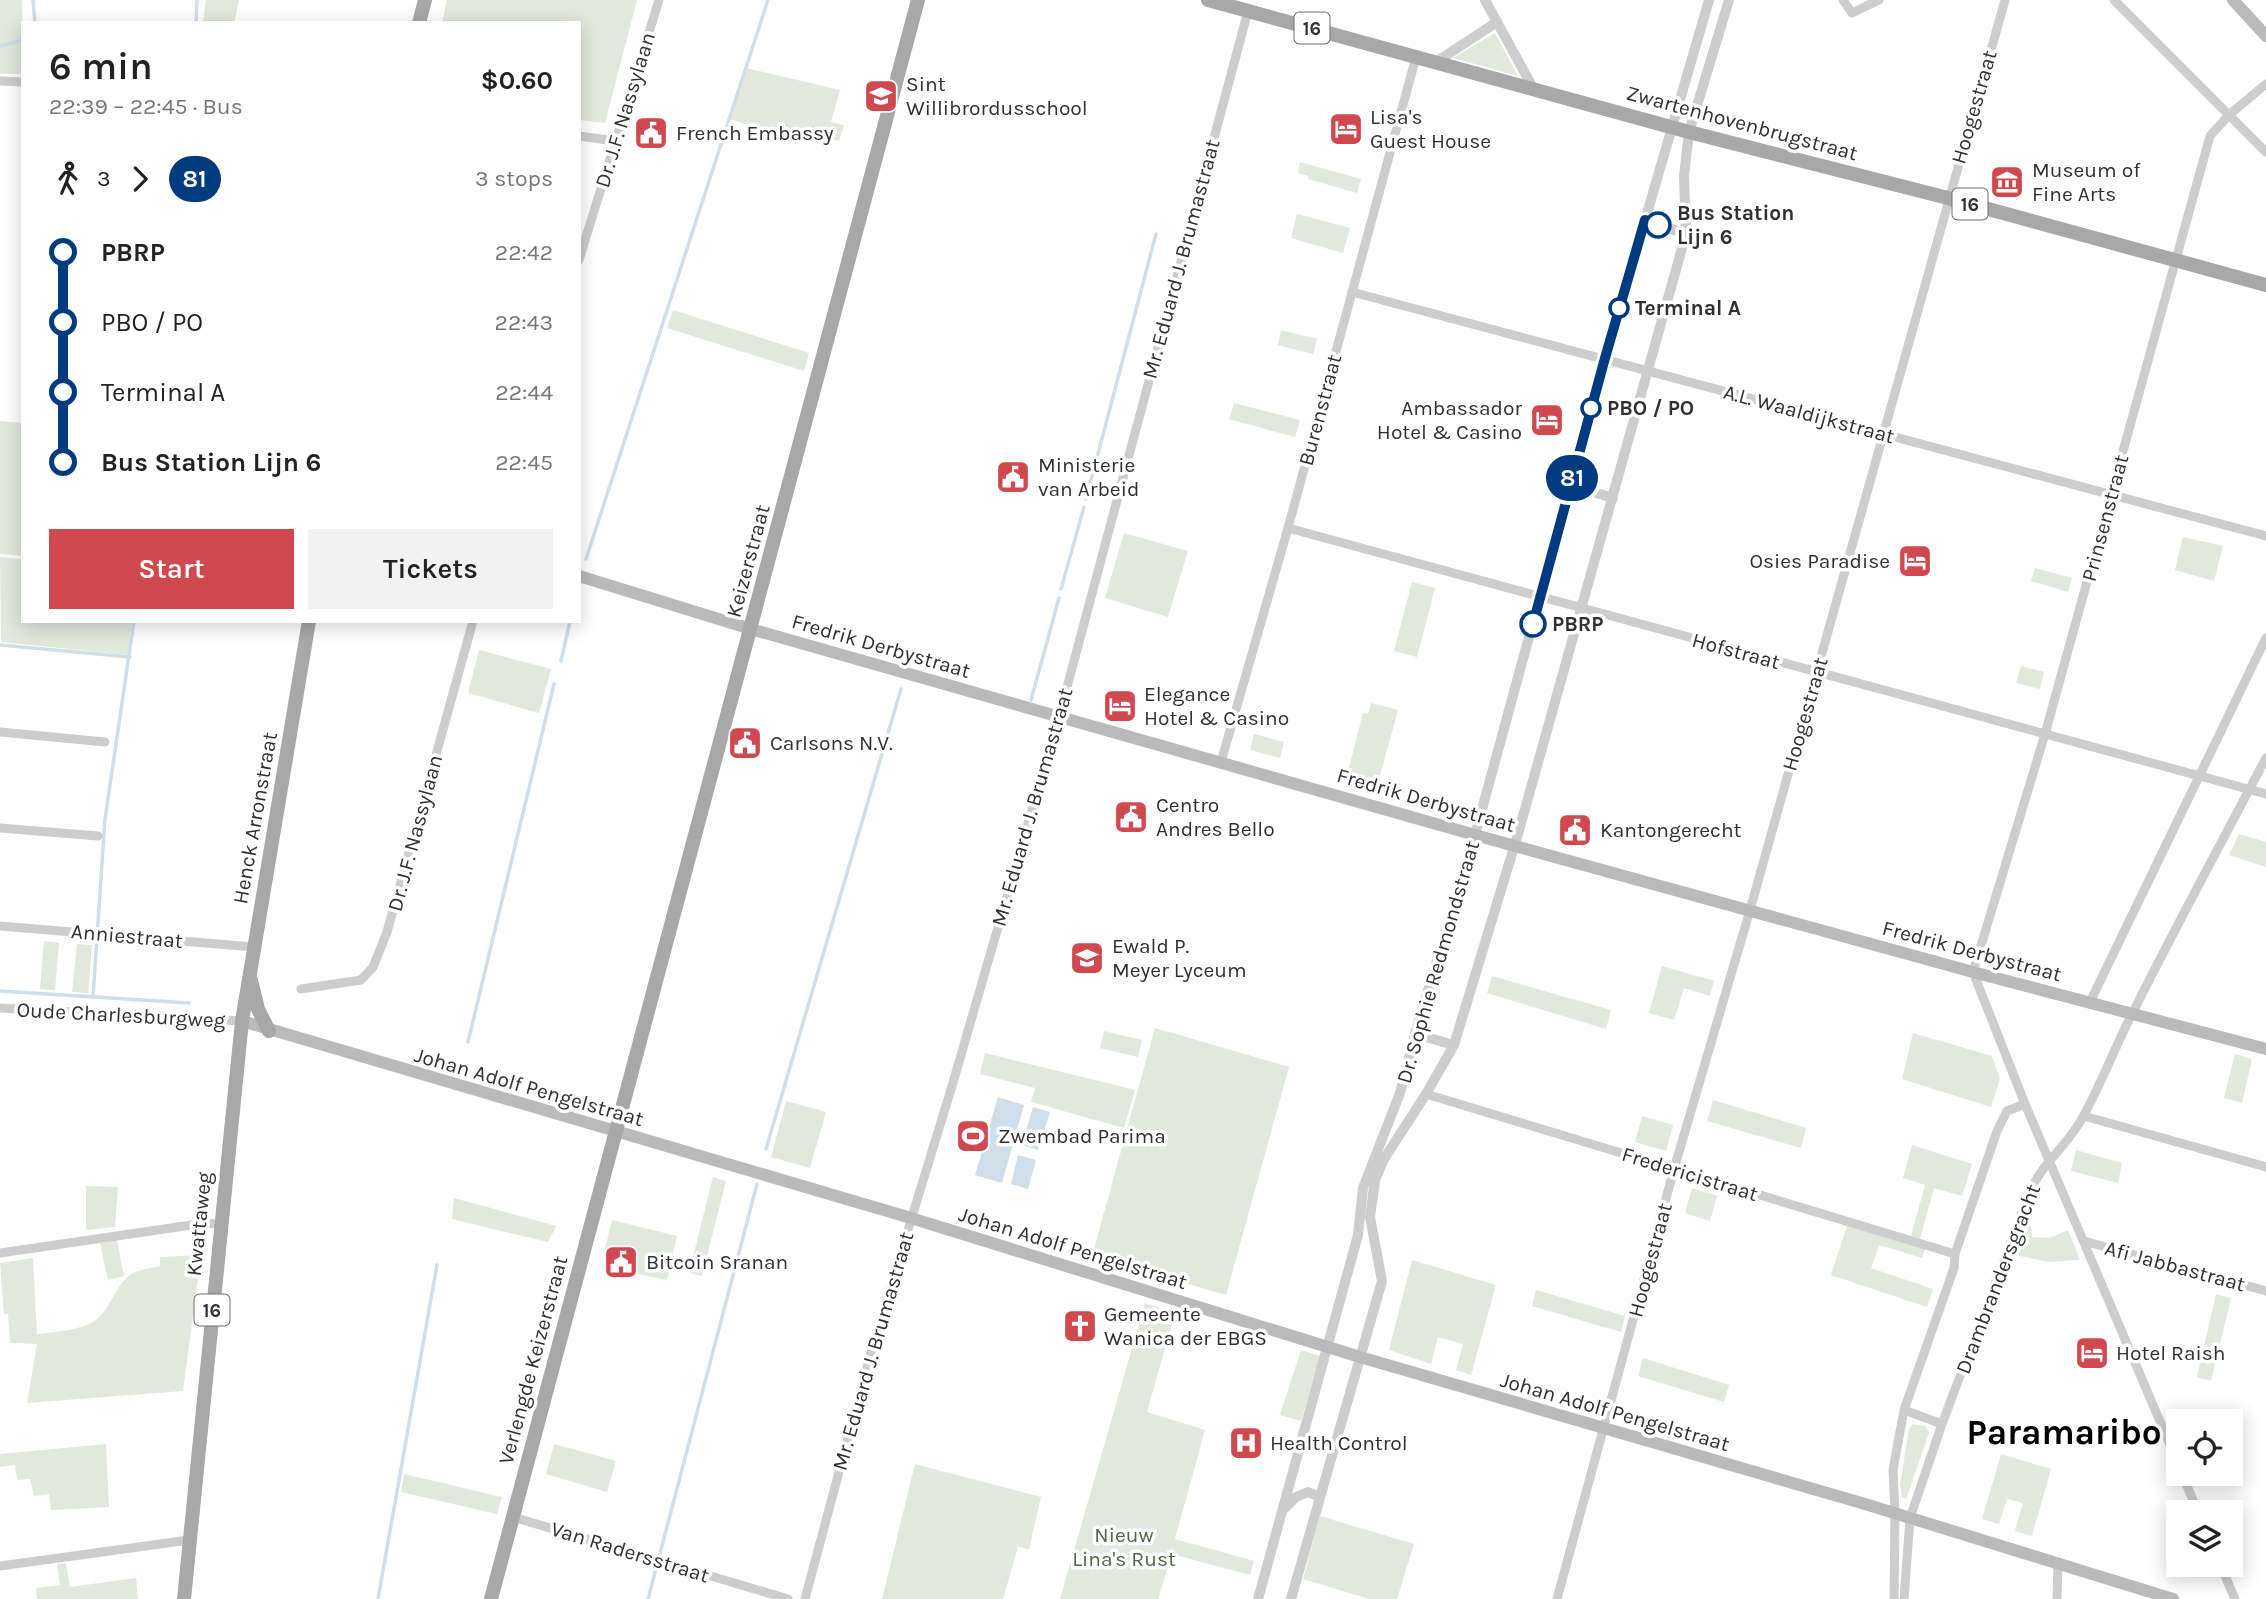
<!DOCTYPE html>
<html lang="en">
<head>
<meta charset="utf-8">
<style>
	body { margin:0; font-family:Karla,sans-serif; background:#f2f2f2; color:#222; height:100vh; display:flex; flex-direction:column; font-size:26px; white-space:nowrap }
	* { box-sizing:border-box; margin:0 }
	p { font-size:23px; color:#767676 }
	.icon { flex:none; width:38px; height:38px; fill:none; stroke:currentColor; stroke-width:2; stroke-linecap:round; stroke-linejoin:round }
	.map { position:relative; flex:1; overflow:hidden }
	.sheet { position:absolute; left:21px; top:21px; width:560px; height:602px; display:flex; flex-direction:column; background:#fff; border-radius:0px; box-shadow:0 4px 18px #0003 }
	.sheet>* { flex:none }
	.badge { padding:0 14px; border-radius:23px; font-size:24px; line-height:46px }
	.fabs { position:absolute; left:2166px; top:1409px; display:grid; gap:14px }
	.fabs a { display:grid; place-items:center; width:77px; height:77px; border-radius:0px; background:#fff; box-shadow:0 4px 18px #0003; font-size:35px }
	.map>.badge { position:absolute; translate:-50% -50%; box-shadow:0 0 0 4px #fff }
	.legs { display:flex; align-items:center; gap:10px; height:77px; padding:0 28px; font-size:23px }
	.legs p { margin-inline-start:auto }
	.headline { display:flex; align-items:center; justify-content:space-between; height:119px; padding:0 28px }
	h1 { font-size:38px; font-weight:600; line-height:52px }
	.cta { display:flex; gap:14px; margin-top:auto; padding:14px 28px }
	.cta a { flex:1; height:80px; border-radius:0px; background:#d0494f; color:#fff; font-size:28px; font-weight:600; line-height:80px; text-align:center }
	.cta a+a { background:#f2f2f2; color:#222 }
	ul { padding:0 28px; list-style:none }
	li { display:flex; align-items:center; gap:24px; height:70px; font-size:26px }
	li i { display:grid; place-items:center; width:10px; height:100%; margin:0 9px; background:currentColor }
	li i::after { content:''; width:18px; height:18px; margin:-9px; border:5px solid; border-radius:50%; background:#fff }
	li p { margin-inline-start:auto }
	li:first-child i { background:linear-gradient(#0000 50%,currentColor 0) }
	li:last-child i { background:linear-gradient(currentColor 50%,#0000 0) }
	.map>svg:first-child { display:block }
	.green { fill:#e3e8dd }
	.water { fill:#cfdee8 }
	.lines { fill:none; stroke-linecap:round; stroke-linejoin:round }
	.stream { stroke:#cfdee8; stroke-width:3.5 }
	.minor { stroke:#cdcdcd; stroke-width:9 }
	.tertiary { stroke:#cdcdcd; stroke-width:10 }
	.secondary { stroke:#bababa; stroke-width:12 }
	.primary { stroke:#a8a8a8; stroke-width:14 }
	.line-1-casing { stroke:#fff; stroke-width:16 }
	.line-1 { stroke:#003b80; stroke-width:10 }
	.stop-1-dot { fill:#fff; stroke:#003b80; stroke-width:3.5 }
	.labels { text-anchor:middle; stroke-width:7; stroke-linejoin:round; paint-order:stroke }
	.shield { fill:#fff; stroke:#6e6e6e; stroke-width:2 }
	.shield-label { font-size:19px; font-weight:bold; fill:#303030 }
	.poi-label { font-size:21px; fill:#303030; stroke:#fff; text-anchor:start }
	.street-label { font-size:21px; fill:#303030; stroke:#fff }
	.stop-label { font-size:21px; font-weight:bold; fill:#303030; stroke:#fff; text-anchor:start }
	.park-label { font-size:21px; fill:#526742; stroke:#fff }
	.town-label { font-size:35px; font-weight:bold; fill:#000; stroke:#fff }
</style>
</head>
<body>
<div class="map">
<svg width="2266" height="1599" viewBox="0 0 2266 1599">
	<rect width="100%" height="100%" fill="#fff"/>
	<g class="green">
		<polygon points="0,0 22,0 23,74 0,74"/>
		<polygon points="206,0 239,0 234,23 203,23"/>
		<polygon points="447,0 637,0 605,123 579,120 579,23 442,23"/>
		<polygon points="1495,33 1518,76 1453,58"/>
		<polygon points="746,68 840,90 831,122 844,125 839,141 801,132 797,141 730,119"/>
		<polygon points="1300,162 1361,179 1357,193 1308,179 1308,176 1298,173"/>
		<polygon points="1297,214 1350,228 1343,253 1291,238"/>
		<polygon points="673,310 809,353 804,371 667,328"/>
		<polygon points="1281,330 1317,339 1313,354 1278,345"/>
		<polygon points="1234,403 1300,420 1295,437 1229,419"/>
		<polygon points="0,421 23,423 23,556 0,554"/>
		<polygon points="1124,533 1188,551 1168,617 1105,598"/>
		<polygon points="2183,537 2223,546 2214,581 2175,570"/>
		<polygon points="0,557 23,559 23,621 132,621 128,655 1,642"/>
		<polygon points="2035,568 2072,578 2068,592 2031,581"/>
		<polygon points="1412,582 1435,588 1417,657 1394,651"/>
		<polygon points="479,650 551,669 539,713 468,693"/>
		<polygon points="2021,666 2044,672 2040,689 2016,683"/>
		<polygon points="1371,703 1398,710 1377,787 1346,779 1363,713 1368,714"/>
		<polygon points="1254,734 1284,742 1280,758 1250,750"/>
		<polygon points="2239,834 2266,842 2266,867 2229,855"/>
		<polygon points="44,941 59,943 55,990 40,989"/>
		<polygon points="77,944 92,945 88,993 72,992"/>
		<polygon points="1662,966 1714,981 1710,996 1684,988 1674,1020 1649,1013"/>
		<polygon points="1492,976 1611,1010 1606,1029 1487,993"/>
		<polygon points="1155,1028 1289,1067 1226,1295 1092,1256"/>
		<polygon points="1104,1031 1142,1040 1138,1057 1100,1048"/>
		<polygon points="1913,1033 1992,1056 2000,1079 1991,1107 1902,1079"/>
		<polygon points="985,1053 1135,1090 1124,1128 1031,1102 1035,1088 980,1074"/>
		<polygon points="2235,1054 2252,1059 2242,1103 2224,1098"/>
		<polygon points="1713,1100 1806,1128 1801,1148 1707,1121"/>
		<polygon points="786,1101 826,1112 810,1168 771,1157"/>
		<polygon points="1642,1116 1673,1125 1666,1151 1635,1142"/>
		<polygon points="1912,1145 1972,1164 1962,1196 1934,1188 1920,1239 1911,1236 1925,1185 1903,1178"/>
		<polygon points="2076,1150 2122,1163 2118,1183 2071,1171"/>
		<polygon points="713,1177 726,1181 702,1276 689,1273"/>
		<polygon points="86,1186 118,1187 115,1227 86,1230"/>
		<polygon points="1692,1188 1717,1196 1710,1221 1685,1213"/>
		<polygon points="454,1198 556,1226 548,1242 452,1219"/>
		<polygon points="612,1220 677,1236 667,1280 634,1273 638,1257 605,1249"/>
		<polygon points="2026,1225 2031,1226 2032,1237 2049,1238 2068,1230 2080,1260 2048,1262 2016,1255"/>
		<polygon points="1847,1226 1925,1249 1922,1258 1879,1245 1871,1268 1933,1289 1927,1307 1831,1275"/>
		<polygon points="117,1240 124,1276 108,1280 100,1243"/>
		<path d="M201 1255 183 1391 27 1403 37 1344 10 1343 8 1314H4L0 1263 33 1258 37 1334C55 1332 75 1331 91 1323 110 1314 114 1284 133 1273 141 1269 152 1268 160 1266V1257Z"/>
		<polygon points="1412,1260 1496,1285 1471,1375 1456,1370 1463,1344 1438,1337 1431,1364 1389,1350"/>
		<polygon points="1536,1290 1625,1316 1621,1332 1532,1306"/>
		<polygon points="2216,1294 2231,1298 2211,1381 2197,1377"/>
		<polygon points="1145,1303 1175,1313 1147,1412 1205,1430 1175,1539 1254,1561 1250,1575 1172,1554 1158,1599 1060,1599"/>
		<polygon points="1301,1350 1320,1356 1301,1421 1280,1415"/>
		<polygon points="1643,1358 1729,1385 1724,1402 1638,1376"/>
		<polygon points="1913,1424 1925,1426 1929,1433 1906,1499 1902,1497 1900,1484 1909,1429"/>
		<polygon points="106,1444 109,1507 51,1510 49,1494 34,1496 30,1479 17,1480 15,1465 0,1467 0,1454"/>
		<polygon points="554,1444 616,1461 607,1492 546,1474"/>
		<polygon points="2001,1454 2051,1469 2032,1536 2015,1531 2023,1503 2007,1499 1999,1524 1982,1519"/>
		<polygon points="915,1464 1041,1497 1029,1549 1018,1547 1003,1599 882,1599"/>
		<polygon points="404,1474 502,1497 497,1514 401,1492"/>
		<polygon points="1320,1516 1414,1544 1397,1599 1369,1599 1303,1579"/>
		<polygon points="66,1563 70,1587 136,1578 138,1599 37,1599 36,1588 60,1585 57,1564"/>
	</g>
	<g class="water">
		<polygon points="998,1097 1024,1105 1002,1183 975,1175"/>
		<polygon points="1033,1107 1050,1112 1038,1150 1022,1145"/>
		<polygon points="1018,1155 1036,1160 1028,1189 1011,1184"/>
	</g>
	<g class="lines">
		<g class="stream">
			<polyline points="33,0 35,23"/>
			<polyline points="196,23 197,0"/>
			<polyline points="0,46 23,40"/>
			<polyline points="1086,499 1156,234"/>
			<polyline points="586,559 768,0"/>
			<polyline points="1061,589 1084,507"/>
			<polyline points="0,645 130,657"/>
			<polyline points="561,661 570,621"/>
			<polyline points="1031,700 1059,598"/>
			<polyline points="0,991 189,1003"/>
			<polyline points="93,997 105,819 134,621"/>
			<polyline points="468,1042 554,684"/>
			<polyline points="766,1149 901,689"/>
			<polyline points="378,1599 437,1265"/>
			<polyline points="648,1599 757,1184"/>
		</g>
		<g class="minor">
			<polyline points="1843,0 1852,13 1879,0"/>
			<polyline points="2114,0 2266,152"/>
			<polyline points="0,81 23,82"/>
			<polyline points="579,136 615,141"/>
			<polyline points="579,260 659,0"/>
			<polyline points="1352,292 2266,536"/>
			<polyline points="1288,528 2266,794"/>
			<polyline points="0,732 105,742"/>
			<polyline points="1221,762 1288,528 1416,57"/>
			<polyline points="0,828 98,836"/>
			<polyline points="0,926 254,947"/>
			<polyline points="301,989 361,980 373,967 387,932 473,621"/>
			<polyline points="2090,1002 2266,638"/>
			<polyline points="0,1008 242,1021"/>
			<polyline points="1426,1094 1955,1254"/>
			<polyline points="2084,1116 2266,1167"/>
			<polyline points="2084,1241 2266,1291"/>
			<polyline points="0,1253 205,1223 220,1224"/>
			<polyline points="1904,1410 1942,1424"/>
			<polyline points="2179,1466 2025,1104 1973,972 2045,734 2210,136 2229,115 2266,84"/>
			<polyline points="2182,1474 2198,1512"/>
			<polyline points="513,1517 788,1599"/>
			<polyline points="2220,1564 2235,1599"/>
			<polyline points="0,1566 189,1540"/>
			<polyline points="805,1599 874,1341 952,1086 1059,717 1248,11"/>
			<polyline points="1557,1599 1674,1169 1750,910 2005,0"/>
			<polyline points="1894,1599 1895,1514 1893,1470 1904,1410 1954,1268 1955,1254 1997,1131 2007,1111 2025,1104"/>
			<path d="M1904 1599 1910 1518 1942 1424 2029 1193C2044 1160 2068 1146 2084 1115 2102 1082 2115 1047 2132 1014 2175 928 2221 843 2266 758"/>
			<polyline points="2057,1599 2058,1564"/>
		</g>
		<g class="tertiary">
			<polyline points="1485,0 1533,88"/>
			<polyline points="1436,62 1497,22"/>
			<polyline points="1645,220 1686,234"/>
			<polyline points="1570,485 1613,498"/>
			<polyline points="1415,1034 1454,1045"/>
			<polyline points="1285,1508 1296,1497 1308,1492 1320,1497"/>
			<polyline points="1258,1599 1358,1235 1363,1188 1400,1093 1415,1034 1475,835 1605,358 1709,0"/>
			<polyline points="1291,1599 1382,1281 1370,1217 1375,1180 1384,1159 1426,1094 1454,1045 1518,834 1686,234 1684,176 1689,132 1729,0"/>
		</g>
		<g class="secondary">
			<polyline points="2233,0 2266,36"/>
			<polyline points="579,576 751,629 1475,835 1973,972 2266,1049"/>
			<polyline points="242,1021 911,1218 1360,1357 1865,1504 2173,1599"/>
		</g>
		<g class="primary">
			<polyline points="1208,0 1689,132 1948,198 2266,285"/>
			<polyline points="419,23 425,0"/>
			<polyline points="251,980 258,1009 269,1031"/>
			<polyline points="184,1599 242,1021 309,621"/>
			<polyline points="491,1599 918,0"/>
		</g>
	</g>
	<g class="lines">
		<g class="line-1-casing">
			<polyline id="line-1" points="1533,624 1605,358 1645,220 1658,225"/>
		</g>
		<use href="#line-1" class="line-1"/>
	</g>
	<defs>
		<g id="school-square" transform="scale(1.75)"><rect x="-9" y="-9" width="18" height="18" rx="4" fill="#d0494f" stroke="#fff"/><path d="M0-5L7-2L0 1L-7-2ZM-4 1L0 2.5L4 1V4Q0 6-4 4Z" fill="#fff"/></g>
		<g id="hotel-square" transform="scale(1.75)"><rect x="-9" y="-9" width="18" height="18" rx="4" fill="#d0494f" stroke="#fff"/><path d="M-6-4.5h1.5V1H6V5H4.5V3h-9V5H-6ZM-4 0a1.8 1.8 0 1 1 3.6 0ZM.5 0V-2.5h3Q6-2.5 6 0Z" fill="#fff"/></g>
		<g id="civic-square" transform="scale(1.75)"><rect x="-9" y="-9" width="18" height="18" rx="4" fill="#d0494f" stroke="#fff"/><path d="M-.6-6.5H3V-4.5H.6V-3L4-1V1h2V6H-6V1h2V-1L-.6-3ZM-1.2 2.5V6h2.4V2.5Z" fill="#fff"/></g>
		<g id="museum-square" transform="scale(1.75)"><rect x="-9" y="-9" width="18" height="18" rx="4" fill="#d0494f" stroke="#fff"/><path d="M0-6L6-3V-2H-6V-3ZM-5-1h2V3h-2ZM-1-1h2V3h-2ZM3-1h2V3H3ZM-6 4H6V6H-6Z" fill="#fff"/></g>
		<g id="stadium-square" transform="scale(1.75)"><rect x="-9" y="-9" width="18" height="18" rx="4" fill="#d0494f" stroke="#fff"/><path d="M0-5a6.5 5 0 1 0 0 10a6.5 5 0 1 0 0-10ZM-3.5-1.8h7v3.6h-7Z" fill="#fff"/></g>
		<g id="church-square" transform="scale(1.75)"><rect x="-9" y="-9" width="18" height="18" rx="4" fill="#d0494f" stroke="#fff"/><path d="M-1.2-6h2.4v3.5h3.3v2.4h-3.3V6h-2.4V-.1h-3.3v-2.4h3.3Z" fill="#fff"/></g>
		<g id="hospital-square" transform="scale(1.75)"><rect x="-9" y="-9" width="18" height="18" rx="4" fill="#d0494f" stroke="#fff"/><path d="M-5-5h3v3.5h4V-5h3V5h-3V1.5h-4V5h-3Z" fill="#fff"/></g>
	</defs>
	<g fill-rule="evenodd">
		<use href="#school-square" x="881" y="96"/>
		<use href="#hotel-square" x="1346" y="129"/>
		<use href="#civic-square" x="651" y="133"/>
		<use href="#museum-square" x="2007" y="182"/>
		<use href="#hotel-square" x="1547" y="420"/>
		<use href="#civic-square" x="1013" y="477"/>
		<use href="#hotel-square" x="1915" y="561"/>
		<use href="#hotel-square" x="1120" y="706"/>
		<use href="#civic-square" x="745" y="743"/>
		<use href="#civic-square" x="1131" y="817"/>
		<use href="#civic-square" x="1575" y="830"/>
		<use href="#school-square" x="1087" y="958"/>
		<use href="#stadium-square" x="973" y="1136"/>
		<use href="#civic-square" x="621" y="1262"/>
		<use href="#church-square" x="1080" y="1326"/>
		<use href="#hotel-square" x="2092" y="1353"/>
		<use href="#hospital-square" x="1246" y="1443"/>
	</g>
	<g class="stop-1-dot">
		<circle cx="1658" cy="225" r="12"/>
		<circle cx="1619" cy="308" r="9"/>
		<circle cx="1591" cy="408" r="9"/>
		<circle cx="1533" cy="624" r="12"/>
	</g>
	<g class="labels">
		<g class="shield">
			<rect x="1294.5" y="12.5" width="35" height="31" rx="5"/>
			<rect x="1952.5" y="188.5" width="35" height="31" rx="5"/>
			<rect x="194.5" y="1294.5" width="35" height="31" rx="5"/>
		</g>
		<g class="shield-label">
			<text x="1312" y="35">16</text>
			<text x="1970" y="211">16</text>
			<text x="212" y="1317">16</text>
		</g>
		<g class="poi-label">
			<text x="906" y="91">Sint<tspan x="906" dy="24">Willibrordusschool</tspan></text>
			<text x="1370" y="124">Lisa's<tspan x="1370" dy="24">Guest House</tspan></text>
			<text x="676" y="140">French Embassy</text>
			<text x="2032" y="177">Museum of<tspan x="2032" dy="24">Fine Arts</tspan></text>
			<text x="1522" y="415" text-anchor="end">Ambassador<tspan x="1522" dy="24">Hotel &amp; Casino</tspan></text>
			<text x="1038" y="472">Ministerie<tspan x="1038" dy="24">van Arbeid</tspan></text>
			<text x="1890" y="568" text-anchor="end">Osies Paradise</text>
			<text x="1144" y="701">Elegance<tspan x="1144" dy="24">Hotel &amp; Casino</tspan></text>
			<text x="770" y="750">Carlsons N.V.</text>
			<text x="1156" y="812">Centro<tspan x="1156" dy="24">Andres Bello</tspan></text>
			<text x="1600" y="837">Kantongerecht</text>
			<text x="1112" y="953">Ewald P.<tspan x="1112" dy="24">Meyer Lyceum</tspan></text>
			<text x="998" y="1143">Zwembad Parima</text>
			<text x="646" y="1269">Bitcoin Sranan</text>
			<text x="1104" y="1321">Gemeente<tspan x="1104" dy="24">Wanica der EBGS</tspan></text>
			<text x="2116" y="1360">Hotel Raish</text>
			<text x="1270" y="1450">Health Control</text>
		</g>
		<g class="street-label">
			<text transform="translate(1974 107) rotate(-74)" y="7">Hoogestraat</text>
			<text transform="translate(625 110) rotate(-73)" y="7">Dr. J.F. Nassylaan</text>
			<text transform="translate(1742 123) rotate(15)" y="7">Zwartenhovenbrugstraat</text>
			<text transform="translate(1181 259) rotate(-75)" y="7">Mr. Eduard J. Brumastraat</text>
			<text transform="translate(1320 410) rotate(-75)" y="7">Burenstraat</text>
			<text transform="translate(1809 414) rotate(15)" y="7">A.L. Waaldijkstraat</text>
			<text transform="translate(2105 518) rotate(-75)" y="7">Prinsenstraat</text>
			<text transform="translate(748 561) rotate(-75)" y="7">Keizerstraat</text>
			<text transform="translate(881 646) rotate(16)" y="7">Fredrik Derbystraat</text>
			<text transform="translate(1736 651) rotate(15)" y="7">Hofstraat</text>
			<text transform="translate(1805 714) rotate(-74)" y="7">Hoogestraat</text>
			<text transform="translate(1426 800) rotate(16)" y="7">Fredrik Derbystraat</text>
			<text transform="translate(1032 807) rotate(-74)" y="7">Mr. Eduard J. Brumastraat</text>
			<text transform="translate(255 818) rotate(-80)" y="7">Henck Arronstraat</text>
			<text transform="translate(415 833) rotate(-75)" y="7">Dr. J.F. Nassylaan</text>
			<text transform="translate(127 936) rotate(5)" y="7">Anniestraat</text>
			<text transform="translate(1972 951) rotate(15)" y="7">Fredrik Derbystraat</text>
			<text transform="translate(1438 962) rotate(-74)" y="7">Dr. Sophie Redmondstraat</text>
			<text transform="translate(121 1015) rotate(3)" y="7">Oude Charlesburgweg</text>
			<text transform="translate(529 1087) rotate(16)" y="7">Johan Adolf Pengelstraat</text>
			<text transform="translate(1690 1174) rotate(17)" y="7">Fredericistraat</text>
			<text transform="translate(199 1224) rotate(-84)" y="7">Kwattaweg</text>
			<text transform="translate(1073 1248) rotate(17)" y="7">Johan Adolf Pengelstraat</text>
			<text transform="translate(1650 1260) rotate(-75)" y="7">Hoogestraat</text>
			<text transform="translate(2175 1266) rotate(15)" y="7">Afi Jabbastraat</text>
			<text transform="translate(1998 1279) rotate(-69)" y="7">Drambrandersgracht</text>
			<text transform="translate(873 1351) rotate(-74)" y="7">Mr. Eduard J. Brumastraat</text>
			<text transform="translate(533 1360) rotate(-75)" y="7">Verlengde Keizerstraat</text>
			<text transform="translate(1615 1412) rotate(16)" y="7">Johan Adolf Pengelstraat</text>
			<text transform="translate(630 1552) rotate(17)" y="7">Van Radersstraat</text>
		</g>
		<g class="stop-label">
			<text x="1677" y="220">Bus Station<tspan x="1677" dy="24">Lijn 6</tspan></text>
			<text x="1635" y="315">Terminal A</text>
			<text x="1607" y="415">PBO / PO</text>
			<text x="1552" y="631">PBRP</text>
		</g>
		<g class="park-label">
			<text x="1124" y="1542">Nieuw<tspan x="1124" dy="24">Lina's Rust</tspan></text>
		</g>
		<g class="town-label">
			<text x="2064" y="1444">Paramaribo</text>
		</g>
	</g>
</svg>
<div class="fabs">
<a><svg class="icon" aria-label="locate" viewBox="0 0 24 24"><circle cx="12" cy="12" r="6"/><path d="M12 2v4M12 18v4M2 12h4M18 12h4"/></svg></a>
<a><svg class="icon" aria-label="layers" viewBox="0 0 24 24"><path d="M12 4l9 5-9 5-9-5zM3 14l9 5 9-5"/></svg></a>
</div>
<b class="badge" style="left:1572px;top:478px;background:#003b80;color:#fff">81</b>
<section class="sheet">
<div class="headline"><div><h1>6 min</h1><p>22:39 – 22:45 · Bus</p></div><b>$0.60</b></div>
<div class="legs"><svg class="icon" aria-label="walk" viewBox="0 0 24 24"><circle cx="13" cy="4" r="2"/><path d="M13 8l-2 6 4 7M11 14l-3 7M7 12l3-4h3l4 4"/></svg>3<svg class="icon" aria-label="forward" viewBox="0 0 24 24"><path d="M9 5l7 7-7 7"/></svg><b class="badge" style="background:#003b80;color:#fff">81</b><p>3 stops</p></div>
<ul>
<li><i style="color:#003b80"></i><b>PBRP</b><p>22:42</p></li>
<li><i style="color:#003b80"></i><span>PBO / PO</span><p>22:43</p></li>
<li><i style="color:#003b80"></i><span>Terminal A</span><p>22:44</p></li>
<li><i style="color:#003b80"></i><b>Bus Station Lijn 6</b><p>22:45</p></li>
</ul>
<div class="cta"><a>Start</a><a>Tickets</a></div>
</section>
</div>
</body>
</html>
